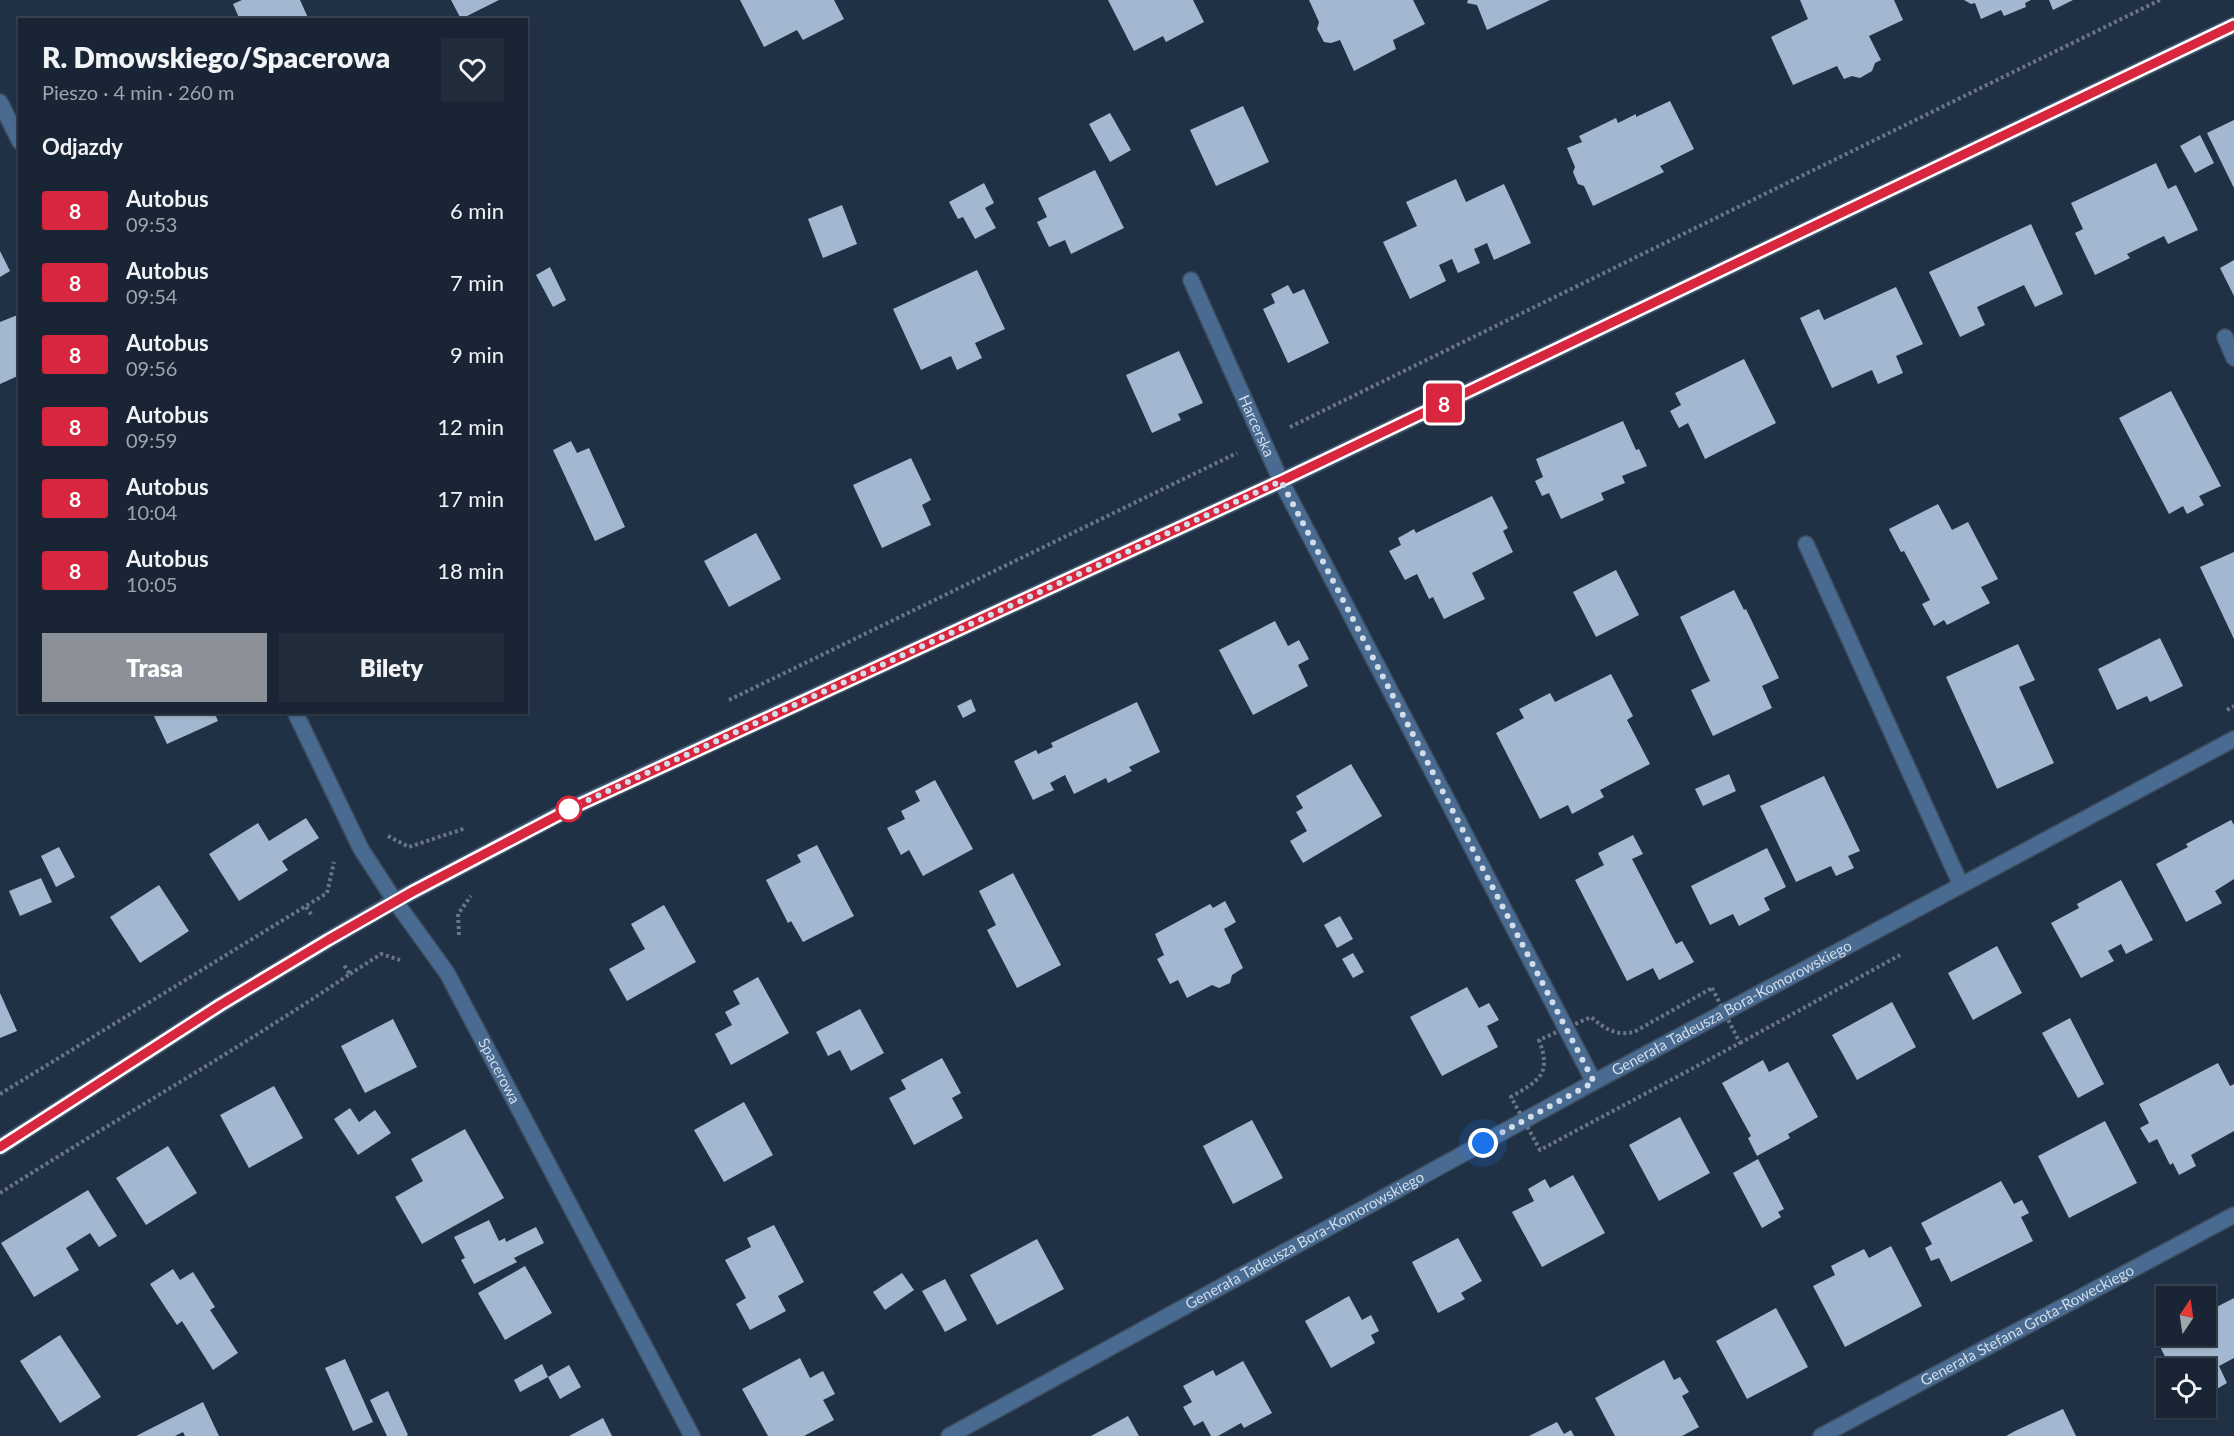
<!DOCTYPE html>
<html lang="pl">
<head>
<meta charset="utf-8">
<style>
	body { margin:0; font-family:Lato,sans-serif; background:#222d3c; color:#f1f3f6; height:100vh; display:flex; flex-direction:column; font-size:22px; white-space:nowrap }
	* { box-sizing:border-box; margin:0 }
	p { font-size:20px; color:#9fa5ac }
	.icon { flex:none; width:33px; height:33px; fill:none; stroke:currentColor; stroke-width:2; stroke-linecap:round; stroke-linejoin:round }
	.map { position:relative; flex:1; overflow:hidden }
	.side { position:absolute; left:18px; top:18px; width:510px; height:696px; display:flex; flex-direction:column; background:#192534; border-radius:0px; box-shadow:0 2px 4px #0004,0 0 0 2px #37424f }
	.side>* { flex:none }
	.badge { padding:0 12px; border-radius:4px; font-size:21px; line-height:39px }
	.needle { width:39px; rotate:13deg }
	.fabs { position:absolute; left:2156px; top:1286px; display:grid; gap:12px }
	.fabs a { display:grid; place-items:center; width:60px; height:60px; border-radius:0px; background:#192534; box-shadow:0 2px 4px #0004,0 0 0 2px #37424f; font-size:30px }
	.you { position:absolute; width:30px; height:30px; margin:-15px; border:4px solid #fff; border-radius:50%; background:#1a73e8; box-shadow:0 0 0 9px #1a73e833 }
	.map>.badge { position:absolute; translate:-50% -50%; box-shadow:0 0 0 3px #fff }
	h2 { padding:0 24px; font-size:22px; line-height:54px }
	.round { display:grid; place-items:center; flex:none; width:63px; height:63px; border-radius:0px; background:#222d3c }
	.head { display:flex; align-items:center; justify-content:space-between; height:102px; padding:0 24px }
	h1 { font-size:28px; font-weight:800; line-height:45px }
	.primary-button { display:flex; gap:12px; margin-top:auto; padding:12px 24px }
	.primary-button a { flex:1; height:69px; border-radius:0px; background:#8c9099; color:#fff; font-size:24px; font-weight:800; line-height:69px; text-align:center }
	.primary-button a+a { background:#222d3c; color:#f1f3f6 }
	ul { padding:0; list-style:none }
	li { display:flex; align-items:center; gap:18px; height:72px; padding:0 24px }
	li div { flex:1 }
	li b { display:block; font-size:22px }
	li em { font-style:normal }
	li .badge { min-width:66px; font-weight:700; text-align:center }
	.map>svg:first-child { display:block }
	.building { fill:#a3b8d0 }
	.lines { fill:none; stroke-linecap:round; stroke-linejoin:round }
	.lane-casing { stroke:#3d4d5f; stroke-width:18 }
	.street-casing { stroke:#3d4d5f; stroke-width:18 }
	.path { stroke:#687687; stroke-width:4; stroke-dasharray:3 3; stroke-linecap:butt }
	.lane { stroke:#496b92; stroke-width:15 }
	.street { stroke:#496b92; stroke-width:15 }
	.line-casing { stroke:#fff; stroke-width:14 }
	.line { stroke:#d7263d; stroke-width:9 }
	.walk { stroke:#d2ddea; stroke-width:6; stroke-dasharray:0 10.8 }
	.stop-dot { fill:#fff; stroke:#d7263d; stroke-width:3 }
	.labels { text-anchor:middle; stroke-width:6; stroke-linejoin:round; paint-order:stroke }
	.street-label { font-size:15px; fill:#d2ddea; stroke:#111922 }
</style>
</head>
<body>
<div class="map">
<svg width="2234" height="1436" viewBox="0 0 2234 1436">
	<rect width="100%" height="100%" fill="#213145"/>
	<g class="building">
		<polygon points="242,0 300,0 309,20 240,20 233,4"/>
		<polygon points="451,0 499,0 461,19"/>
		<polygon points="740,0 834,0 844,19 803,40 797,30 764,47"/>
		<polygon points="1108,0 1193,0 1204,22 1166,42 1163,36 1134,51"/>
		<polygon points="1309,0 1413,0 1425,24 1393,40 1396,49 1354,71 1340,40 1331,43 1324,42 1317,29 1319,22"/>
		<polygon points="1468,0 1550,0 1487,30 1477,5 1467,3"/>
		<polygon points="1800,0 1894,0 1903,20 1869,36 1881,60 1875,63 1872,71 1860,78 1852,76 1844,79 1837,66 1793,85 1771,37 1808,19"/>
		<polygon points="1964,0 2031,0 2025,3 2026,7 2004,16 2001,10 1981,19 1975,3 1971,4"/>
		<polygon points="2049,0 2073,0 2053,10"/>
		<polygon points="1670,101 1694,149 1660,166 1664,172 1593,206 1584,186 1578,184 1573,172 1575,167 1567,148 1582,142 1579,136 1616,118 1618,123 1636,114 1636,117"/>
		<polygon points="1243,106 1269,162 1216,186 1190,130"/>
		<polygon points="1110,113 1131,150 1110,162 1089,124"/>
		<polygon points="2234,120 2234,188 2207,133"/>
		<polygon points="2200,135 2214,163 2195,173 2180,146"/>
		<polygon points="2156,163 2168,189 2176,185 2198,230 2168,244 2164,236 2127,254 2130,258 2095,275 2075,233 2083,229 2071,203"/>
		<polygon points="1095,170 1124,228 1071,254 1065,240 1049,247 1037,222 1047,217 1038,198"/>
		<polygon points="1456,179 1466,202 1504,184 1531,243 1494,260 1487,243 1474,249 1480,263 1458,273 1452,259 1439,265 1446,281 1410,299 1383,242 1417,226 1406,202"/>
		<polygon points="984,183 994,203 985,208 996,228 975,239 963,217 958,219 949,202"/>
		<polygon points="842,205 857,244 823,258 808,219"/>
		<polygon points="2031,224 2063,294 2035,307 2024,285 1977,307 1985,325 1960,337 1929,272"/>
		<polygon points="0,251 10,271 0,277"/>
		<polygon points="2234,260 2234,296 2220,268"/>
		<polygon points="550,267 566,300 553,307 536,275"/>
		<polygon points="977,270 1005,329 975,343 982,358 957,370 951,356 921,370 893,309"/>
		<polygon points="1288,285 1293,294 1304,289 1329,343 1288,363 1263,309 1275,303 1271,294"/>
		<polygon points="1896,287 1923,344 1896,356 1903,373 1878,384 1872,370 1832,388 1800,318 1819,309 1824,320"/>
		<polygon points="20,314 20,375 0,384 0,322"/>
		<polygon points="1179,351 1203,403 1178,414 1181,420 1152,433 1126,375"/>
		<polygon points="1744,359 1776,423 1705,459 1688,423 1679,428 1670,411 1681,405 1675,393"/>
		<polygon points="2171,391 2221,486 2199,496 2204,505 2187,514 2183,506 2169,514 2119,418"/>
		<polygon points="1623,421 1636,450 1639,449 1647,466 1622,476 1625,483 1601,493 1604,500 1561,519 1549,493 1542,496 1535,481 1543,477 1536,459"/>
		<polygon points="571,441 577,453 589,448 625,527 595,541 553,450"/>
		<polygon points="911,458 931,500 922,505 931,525 882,548 853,485"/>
		<polygon points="1492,496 1508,528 1503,531 1513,552 1472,573 1485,599 1444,619 1433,597 1429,599 1417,574 1405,580 1389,551 1401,545 1398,538 1414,529 1416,533"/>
		<polygon points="1938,504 1952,530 1968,522 1998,579 1981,587 1990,603 1947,625 1944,620 1934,626 1922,604 1930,600 1904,551 1901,552 1889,529"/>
		<polygon points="756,533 781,579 729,607 704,561"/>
		<polygon points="2234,552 2234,639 2200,567"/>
		<polygon points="1616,570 1639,615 1596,637 1573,592"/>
		<polygon points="1734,590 1744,610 1746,609 1779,678 1762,686 1772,708 1713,736 1691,690 1710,681 1680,617"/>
		<polygon points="1275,621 1288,646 1299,640 1309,659 1298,665 1308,686 1253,715 1219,650"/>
		<polygon points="2160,638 2183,686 2150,702 2147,696 2117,710 2098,669"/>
		<polygon points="2018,644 2035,680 2019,687 2054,763 1997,789 1946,677"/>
		<polygon points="1611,674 1633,716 1627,720 1650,764 1600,790 1604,797 1572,814 1568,805 1540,819 1496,733 1524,718 1519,709 1550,693 1555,702"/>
		<polygon points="971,699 976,711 963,718 957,706"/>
		<polygon points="1137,702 1160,752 1129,767 1132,771 1108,783 1106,778 1074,794 1065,775 1050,783 1054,790 1033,800 1014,761 1036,750 1038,754 1053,747 1051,743"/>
		<polygon points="152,712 214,712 218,721 167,744"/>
		<polygon points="1351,764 1382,816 1303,863 1290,841 1307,831 1296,812 1303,808 1296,796"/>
		<polygon points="1729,774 1736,791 1703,806 1695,789"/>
		<polygon points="1824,776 1860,851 1848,856 1854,868 1836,876 1831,866 1796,882 1760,806"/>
		<polygon points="935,780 973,849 923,876 909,850 901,855 887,828 905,819 901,811 920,801 915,791"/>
		<polygon points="306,818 319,838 282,861 288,870 239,901 209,854 258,823 269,841"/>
		<polygon points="2231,820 2234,825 2234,879 2215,891 2222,903 2186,922 2156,864 2188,847 2186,844"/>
		<polygon points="1633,835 1643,854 1632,859 1676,944 1682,941 1694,962 1659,980 1653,968 1627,981 1575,880 1604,865 1598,853"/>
		<polygon points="817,845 854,916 803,942 791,921 788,923 766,880 801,862 797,855"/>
		<polygon points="59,847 75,877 56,887 41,856"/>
		<polygon points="1767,848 1786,887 1764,898 1770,910 1739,926 1733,914 1710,925 1691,886"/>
		<polygon points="1013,873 1061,965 1017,988 987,930 996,925 979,891"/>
		<polygon points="41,878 52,902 20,916 9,891"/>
		<polygon points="2121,880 2153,940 2126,954 2121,944 2108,951 2114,961 2081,978 2051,923 2079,908 2077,904"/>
		<polygon points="159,885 189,931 140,963 110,917"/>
		<polygon points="1225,901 1236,922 1224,929 1243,968 1232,975 1230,983 1219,988 1212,985 1187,998 1178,980 1170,984 1157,959 1164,955 1155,934 1210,904 1213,908"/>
		<polygon points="664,905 696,962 627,1001 609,969 645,949 631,924"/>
		<polygon points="1340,916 1353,939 1337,948 1324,925"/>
		<polygon points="1997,946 2022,993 1973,1020 1948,973"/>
		<polygon points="1353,953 1364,972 1353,978 1342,959"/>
		<polygon points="758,977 789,1033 731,1065 715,1034 732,1025 725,1012 740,1004 733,991"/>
		<polygon points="1467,987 1479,1008 1489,1003 1499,1020 1487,1026 1498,1047 1442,1076 1410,1017"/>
		<polygon points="0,993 17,1031 0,1038"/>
		<polygon points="1892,1002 1916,1047 1857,1080 1832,1035"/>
		<polygon points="860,1009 884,1053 851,1071 840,1050 828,1056 816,1032"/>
		<polygon points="2070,1018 2104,1084 2078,1098 2042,1033"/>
		<polygon points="393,1019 417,1067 365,1093 341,1046"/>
		<polygon points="942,1058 961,1093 952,1098 963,1118 914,1145 889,1098 906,1089 901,1080"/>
		<polygon points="1763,1060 1769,1072 1788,1062 1818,1117 1788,1134 1790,1138 1757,1156 1748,1138 1751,1136 1722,1083"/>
		<polygon points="2218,1063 2230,1086 2234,1084 2234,1131 2191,1155 2196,1166 2179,1175 2173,1163 2170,1165 2157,1139 2149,1143 2140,1128 2149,1123 2139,1104"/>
		<polygon points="274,1086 303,1138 249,1168 220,1115"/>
		<polygon points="744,1102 773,1155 724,1182 694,1130"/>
		<polygon points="350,1108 359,1122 375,1110 391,1133 358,1155 334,1119"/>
		<polygon points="1680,1117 1710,1173 1659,1201 1629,1145"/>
		<polygon points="1252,1120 1283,1178 1233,1204 1203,1146"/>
		<polygon points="2105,1121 2137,1183 2069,1218 2038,1156"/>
		<polygon points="465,1129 504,1198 422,1244 395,1197 423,1181 411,1159"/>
		<polygon points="168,1146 197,1193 146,1225 116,1178"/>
		<polygon points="1758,1159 1784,1209 1778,1212 1781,1217 1762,1228 1733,1173"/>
		<polygon points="1573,1175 1605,1233 1542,1267 1512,1212 1534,1201 1528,1189 1545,1179 1550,1188"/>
		<polygon points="2001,1181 2014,1204 2022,1200 2029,1213 2021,1217 2033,1241 1951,1282 1939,1258 1931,1261 1925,1248 1932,1244 1921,1223"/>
		<polygon points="88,1190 117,1236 99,1247 90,1233 66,1248 79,1270 34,1297 1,1243"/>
		<polygon points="489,1220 499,1241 505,1238 506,1242 536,1227 544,1243 514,1258 517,1262 474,1284 461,1260 465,1258 454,1237"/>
		<polygon points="774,1225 804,1282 778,1296 786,1311 750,1330 736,1304 746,1298 725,1260 751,1247 747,1238"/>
		<polygon points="1458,1238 1482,1281 1461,1293 1465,1299 1438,1313 1412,1262"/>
		<polygon points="1037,1239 1064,1289 997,1325 970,1275"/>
		<polygon points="1891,1246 1922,1306 1845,1347 1813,1286 1835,1275 1831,1266 1864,1249 1869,1258"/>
		<polygon points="525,1266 552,1313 505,1340 478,1293"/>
		<polygon points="173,1269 180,1280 193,1272 215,1307 210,1310 238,1353 213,1370 182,1321 177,1325 150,1284"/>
		<polygon points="902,1273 914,1290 885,1310 873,1292"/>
		<polygon points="945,1279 967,1320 945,1332 922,1291"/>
		<polygon points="1349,1296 1362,1320 1371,1315 1379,1331 1371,1335 1375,1343 1331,1368 1305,1321"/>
		<polygon points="2234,1298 2234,1358 2219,1366 2227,1383 2210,1393 2205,1382 2205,1368 2171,1368 2156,1339 2166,1334 2205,1335 2205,1313"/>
		<polygon points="1776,1308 1808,1367 1747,1399 1716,1341"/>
		<polygon points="60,1335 101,1397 60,1423 20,1361"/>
		<polygon points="800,1358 810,1378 823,1371 835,1394 823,1400 834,1420 804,1436 768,1436 742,1389"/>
		<polygon points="345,1359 373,1422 353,1431 325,1368"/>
		<polygon points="1664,1360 1674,1380 1680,1377 1689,1392 1682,1396 1699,1427 1682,1436 1615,1436 1595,1398"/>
		<polygon points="1243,1361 1272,1413 1244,1428 1241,1423 1218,1436 1211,1436 1203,1421 1194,1426 1183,1407 1192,1402 1183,1386 1213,1370 1216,1376"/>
		<polygon points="542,1364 548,1377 520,1392 514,1380"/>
		<polygon points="569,1365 581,1387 560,1399 548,1377"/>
		<polygon points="388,1391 408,1435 406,1436 387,1436 370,1400"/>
		<polygon points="203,1402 219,1436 185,1436 183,1432 175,1436 136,1436"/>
		<polygon points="2063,1409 2076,1436 2006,1436 2015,1431"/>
		<polygon points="1128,1416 1139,1436 1091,1436"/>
		<polygon points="603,1418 612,1436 569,1436"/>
		<polygon points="1557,1422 1564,1434 1571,1430 1574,1436 1529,1436"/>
	</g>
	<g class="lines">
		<g class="lane-casing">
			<g id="lane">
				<polyline points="2225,337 2234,358"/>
				<polyline points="1806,544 1961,885"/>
			</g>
		</g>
		<g class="street-casing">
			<g id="street">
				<polyline points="0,102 20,142"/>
				<path id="s1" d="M1191 280 1281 481 1594 1082"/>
				<path id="s2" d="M295 712 361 849 395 901 447 973 692 1436"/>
				<polyline points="0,1147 220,1005 328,940 395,901 569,809 1281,481 2234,25"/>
				<path id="s3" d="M949 1436 1594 1082 2234 739"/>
				<path id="s4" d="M1821 1436 2234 1215"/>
			</g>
		</g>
		<g class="path">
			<polyline points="1290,427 2160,0"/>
			<polyline points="729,700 1237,453"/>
			<polyline points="2227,710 2234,706"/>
			<polyline points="388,836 409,847 466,828"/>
			<polyline points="306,907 313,917"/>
			<polyline points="459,935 458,914 471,896"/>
			<polyline points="350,974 381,954 400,960"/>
			<path d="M1712 988 1740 1043 1540 1150 1511 1097C1539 1080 1552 1075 1539 1040L1591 1017C1605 1029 1616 1036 1634 1032Z"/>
			<polyline points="1740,1043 1900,955"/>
			<polyline points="0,1094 327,893 334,862"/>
			<path d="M0 1193C116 1119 236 1051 350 974L343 964"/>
		</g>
		<use href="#lane" class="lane"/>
		<use href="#street" class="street"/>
	</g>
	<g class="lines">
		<g class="line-casing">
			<polyline id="line" points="0,1147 220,1005 328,940 412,892 570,809 1281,481 2234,25"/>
		</g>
		<use href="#line" class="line"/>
		<polyline class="walk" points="569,809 1281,481 1594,1082 1483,1143"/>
	</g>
	<circle class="stop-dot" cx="569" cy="809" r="12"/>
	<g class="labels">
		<g class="street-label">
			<text dy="5" stroke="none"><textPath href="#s1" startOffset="160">Harcerska</textPath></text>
			<text dy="5" stroke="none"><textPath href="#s3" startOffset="892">Generała Tadeusza Bora-Komorowskiego</textPath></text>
			<text dy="5" stroke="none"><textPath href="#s2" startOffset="414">Spacerowa</textPath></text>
			<text dy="5" stroke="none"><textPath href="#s3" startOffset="406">Generała Tadeusza Bora-Komorowskiego</textPath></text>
			<text dy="5" stroke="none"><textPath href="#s4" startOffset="234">Generała Stefana Grota-Roweckiego</textPath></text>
		</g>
	</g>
</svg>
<div class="fabs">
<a><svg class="needle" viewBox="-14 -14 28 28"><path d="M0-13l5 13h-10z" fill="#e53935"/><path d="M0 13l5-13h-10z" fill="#9fa5ac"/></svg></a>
<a><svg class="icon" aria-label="locate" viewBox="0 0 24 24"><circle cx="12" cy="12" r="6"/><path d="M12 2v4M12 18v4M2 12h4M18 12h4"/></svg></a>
</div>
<div class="you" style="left:1483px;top:1143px"></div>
<b class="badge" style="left:1444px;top:403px;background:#d7263d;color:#fff">8</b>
<section class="side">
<div class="head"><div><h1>R. Dmowskiego/Spacerowa</h1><p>Pieszo · 4 min · 260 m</p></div><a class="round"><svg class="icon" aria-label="heart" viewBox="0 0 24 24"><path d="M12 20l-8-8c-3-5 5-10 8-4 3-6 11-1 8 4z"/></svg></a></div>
<h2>Odjazdy</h2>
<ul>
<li><span class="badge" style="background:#d7263d;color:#fff">8</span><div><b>Autobus</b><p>09:53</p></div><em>6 min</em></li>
<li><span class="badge" style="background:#d7263d;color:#fff">8</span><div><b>Autobus</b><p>09:54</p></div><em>7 min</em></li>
<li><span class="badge" style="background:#d7263d;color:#fff">8</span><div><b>Autobus</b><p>09:56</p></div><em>9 min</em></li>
<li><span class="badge" style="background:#d7263d;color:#fff">8</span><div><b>Autobus</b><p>09:59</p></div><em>12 min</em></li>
<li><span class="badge" style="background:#d7263d;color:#fff">8</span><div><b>Autobus</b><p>10:04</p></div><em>17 min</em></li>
<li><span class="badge" style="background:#d7263d;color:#fff">8</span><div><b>Autobus</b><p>10:05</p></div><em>18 min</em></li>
</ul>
<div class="primary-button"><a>Trasa</a><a>Bilety</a></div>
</section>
</div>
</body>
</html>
